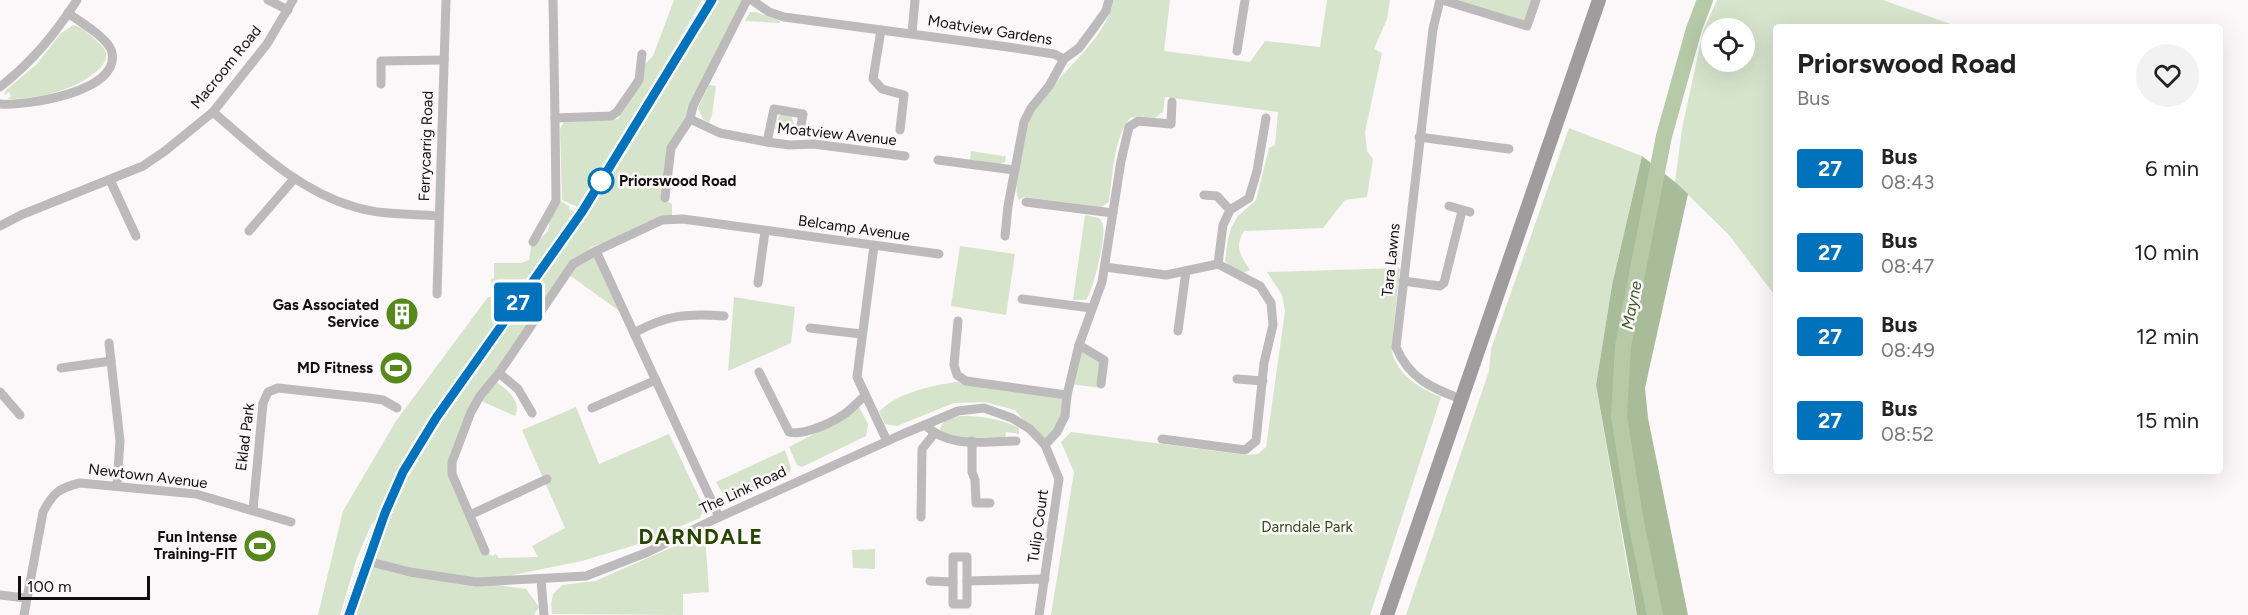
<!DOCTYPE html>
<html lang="en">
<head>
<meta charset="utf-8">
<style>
	body { margin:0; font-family:Figtree,sans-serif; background:#f2f2f2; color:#222; height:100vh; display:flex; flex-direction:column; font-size:22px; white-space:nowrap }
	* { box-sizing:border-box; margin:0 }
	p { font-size:20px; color:#767676 }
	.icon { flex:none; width:33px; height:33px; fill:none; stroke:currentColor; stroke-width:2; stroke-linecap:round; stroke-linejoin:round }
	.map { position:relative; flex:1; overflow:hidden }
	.sheet { position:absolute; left:1773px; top:24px; width:450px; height:450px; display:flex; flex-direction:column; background:#fff; border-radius:6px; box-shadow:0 6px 24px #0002 }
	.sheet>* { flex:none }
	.badge { padding:0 12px; border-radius:4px; font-size:21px; line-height:39px }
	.tools { position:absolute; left:1701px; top:18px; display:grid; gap:12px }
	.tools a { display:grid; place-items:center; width:54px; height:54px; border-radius:50%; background:#fff; box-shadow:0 6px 24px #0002; font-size:30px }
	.scale { position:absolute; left:18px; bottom:15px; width:132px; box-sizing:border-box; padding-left:6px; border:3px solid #0f0e0f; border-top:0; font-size:16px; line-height:21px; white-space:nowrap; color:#0f0e0f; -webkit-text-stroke:4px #fcf7f9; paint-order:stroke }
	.map>.badge { position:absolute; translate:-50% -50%; box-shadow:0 0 0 3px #fff }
	.round { display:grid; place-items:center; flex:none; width:63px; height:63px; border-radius:32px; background:#f2f2f2 }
	.summary { display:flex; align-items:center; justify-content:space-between; height:102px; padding:0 24px }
	h1 { font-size:28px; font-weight:700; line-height:45px }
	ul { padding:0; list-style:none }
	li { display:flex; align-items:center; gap:18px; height:84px; padding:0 24px }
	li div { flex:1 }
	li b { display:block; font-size:22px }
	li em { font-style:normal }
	li .badge { min-width:66px; font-weight:700; text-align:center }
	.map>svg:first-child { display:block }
	.green { fill:#d7e4cc; fill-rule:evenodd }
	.forest { fill:#a8bc99 }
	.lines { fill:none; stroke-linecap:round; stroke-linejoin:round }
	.river { stroke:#b7caa8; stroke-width:16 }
	.street { stroke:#bcbabb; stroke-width:9 }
	.secondary { stroke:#9f9c9d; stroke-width:14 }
	.line-casing { stroke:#fff; stroke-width:14 }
	.line { stroke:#0072bc; stroke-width:9 }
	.stop-dot { fill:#fff; stroke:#0072bc; stroke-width:3 }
	.labels { text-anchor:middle; stroke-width:5; stroke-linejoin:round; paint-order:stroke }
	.street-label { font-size:15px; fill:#0f0e0f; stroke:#fcf7f9 }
	.stop-label { font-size:15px; font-weight:bold; fill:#0f0e0f; stroke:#fcf7f9; text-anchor:start }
	.poi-label { font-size:15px; font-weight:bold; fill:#0f0e0f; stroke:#fcf7f9; text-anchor:end }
	.park-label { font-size:15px; fill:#324c19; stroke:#fcf7f9 }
	.water-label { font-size:16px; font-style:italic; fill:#3f5927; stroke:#fcf7f9 }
	.district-label { font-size:21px; font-weight:bold; letter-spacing:1.5px; fill:#274500; stroke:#fcf7f9 }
</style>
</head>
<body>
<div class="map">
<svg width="2248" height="615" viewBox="0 0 2248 615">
	<rect width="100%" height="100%" fill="#fcf7f9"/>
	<g class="green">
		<polygon points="674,0 702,0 632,121 578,207 562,200 560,129 564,122 618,119 643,80 645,64 653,56"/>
		<path d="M712 0H746L670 149 664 199 672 204V221L661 222 592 247 571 266 597 252 625 315 565 272 491 378C503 387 523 399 515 416L479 400 451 468 484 552 493 556 496 554 499 558 538 557 532 546 565 528 522 430 576 407 599 464 669 434 704 508 700 518 642 543 582 561 478 582 526 589 539 607 534 615H349L386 514 476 366Z"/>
		<path d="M1114 0H1170L1164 51 1250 62 1265 41 1320 47 1327 0H1390L1387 19 1374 49 1382 53 1365 132 1367 151 1373 159 1367 197 1345 200 1323 228 1244 231C1234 247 1241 256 1250 270L1243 273 1232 268 1225 261 1228 239 1231 228 1238 216 1256 200 1269 148 1275 145 1278 112 1165 97 1163 112 1155 118 1138 116 1130 118C1113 140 1113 175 1109 202L1101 207 1024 197 1019 200C1014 192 1018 178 1019 169 1022 151 1023 132 1032 115 1053 74 1103 47 1114 0Z"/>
		<polygon points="1443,0 1533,0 1525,24"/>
		<path d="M1717 0H1883L1959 27H1776V297L1729 235 1675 182 1682 129 1703 31ZM1712 28H1744V62H1712Z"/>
		<polygon points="750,12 756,12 780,21 780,23 745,21"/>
		<path d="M73 25C84 27 92 37 100 44 109 52 108 60 100 68 78 90 39 99 8 99L11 96 9 92 4 95 6 90 37 64 60 34Z"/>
		<polygon points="709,85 716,86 712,115 709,123 703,119 698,108"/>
		<polygon points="780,115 791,115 794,123 792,131 775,129 777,120"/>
		<polygon points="1569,128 1642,156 1612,285 1596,385 1627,566 1637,615 1406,615 1489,371 1491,349"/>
		<polygon points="971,151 1003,156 1006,156 1005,162 999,164 970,160"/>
		<polygon points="561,201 570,207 569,209 575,212 375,524 372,523 357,558 340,615 318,615 343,511 396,421 488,297 492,297 491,279 494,278 494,263 521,263 529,260 531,247 548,231 550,219"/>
		<path d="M1085 215 1099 218C1101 221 1103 223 1103 226 1106 238 1093 291 1086 300H1073Z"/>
		<polygon points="960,246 1015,254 1006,315 951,306"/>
		<path d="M1400 268C1399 283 1390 346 1393 356 1401 377 1421 389 1441 397L1370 615H1051L1074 472 1061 442 1071 432 1246 455 1258 454 1266 447 1285 311 1282 295 1267 272Z"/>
		<polygon points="734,297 795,307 791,343 728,371"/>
		<polygon points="1079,345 1104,360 1101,388 1070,384"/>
		<path d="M966 381 1067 395 1065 416 1045 445 1015 410 985 402 954 403 897 426 885 424 879 412C896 392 941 383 966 381Z"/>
		<polygon points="859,407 868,424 866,436 802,467 797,465 789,447 842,419"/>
		<path d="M959 416C981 416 999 418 1019 428V434L1006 432 1005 438 955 437 941 434 940 428 944 421Z"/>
		<polygon points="785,450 791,468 789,473 730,500 726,499 716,482"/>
		<polygon points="705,533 709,592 683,594 683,615 552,614 551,604 553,594 562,585 595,581"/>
		<polygon points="875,549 875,569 853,568 852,550"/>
	</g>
	<polygon class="forest" points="1642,156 1675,182 1688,194 1645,388 1648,418 1688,615 1637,615 1596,385 1612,285"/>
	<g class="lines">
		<polyline class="river" points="1655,615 1635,517 1619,416 1623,346 1664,136 1694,29 1705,0"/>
		<g class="street">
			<polyline points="268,0 288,10"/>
			<polyline points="553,0 555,118 611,116 617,112 639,80 642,54"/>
			<polyline points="752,0 769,12 784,17 1008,47 1054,54 1064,59"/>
			<path d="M1440 0 1433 29 1396 347C1409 378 1431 388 1461 399"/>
			<polyline points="1442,0 1527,26 1536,0"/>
			<polyline points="881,30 873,79 882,89 904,95 900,130"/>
			<polyline points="912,33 915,0"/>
			<polyline points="1237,51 1245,0"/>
			<polyline points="381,84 381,61 444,60"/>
			<path d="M0 87C33 61 55 34 77 0"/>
			<path d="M0 104C26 106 120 92 112 53 110 39 80 22 68 13"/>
			<path d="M213 112C256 149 299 191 355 207 381 215 411 214 438 216"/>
			<polyline points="690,119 720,133 767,142 774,109 803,114 800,131"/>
			<polyline points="1419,137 1509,149"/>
			<polyline points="767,142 790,145 814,144 905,156"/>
			<polyline points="938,160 1014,170"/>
			<polyline points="110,180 136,236"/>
			<polyline points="1204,195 1217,196 1230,210"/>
			<polyline points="665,198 671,148 690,119 693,106 747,0"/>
			<polyline points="1026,202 1113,213"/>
			<polyline points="1449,206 1470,212"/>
			<polyline points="0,226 21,215 143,166 165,151 213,112 267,44 293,0"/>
			<polyline points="249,231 294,179"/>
			<polyline points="1005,236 1008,206 1024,122 1031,108 1049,86 1064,59 1079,48 1096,25 1106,11 1109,0"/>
			<polyline points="533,242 556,201 555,118"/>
			<polyline points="874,246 857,377 887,441"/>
			<polyline points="596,251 719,517"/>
			<polyline points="1218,264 1223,225 1230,210 1249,198 1257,171 1266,118"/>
			<polyline points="1105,267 1166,275 1218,264 1260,286 1271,303 1273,325 1264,363 1256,441 1245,450 1162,439"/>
			<polyline points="1403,281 1440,286 1444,283 1462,211"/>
			<polyline points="758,283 765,231"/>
			<polyline points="437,294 446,0"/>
			<polyline points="1022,299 1091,308"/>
			<polyline points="958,321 954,365 957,375 966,381 1067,395"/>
			<polyline points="810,328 861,334"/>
			<polyline points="1178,331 1186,271"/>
			<path d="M634 333C666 315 688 313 724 316"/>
			<polyline points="109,343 120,441 117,485"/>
			<polyline points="1079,345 1104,360 1101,384"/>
			<polyline points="61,368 111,361"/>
			<path d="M759 372 789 432C803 436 831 423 843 415 851 410 857 402 865 396"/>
			<polyline points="499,373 518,389 532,413"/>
			<polyline points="1237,379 1263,381"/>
			<polyline points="0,392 20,415"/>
			<polyline points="592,408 656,380"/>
			<path d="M925 425C950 449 983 441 1016 441"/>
			<polyline points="972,441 972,472 975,480 976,503 990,503"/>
			<polyline points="1045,445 1057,432 1065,416 1067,395 1079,345 1102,282 1121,161 1129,127 1138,121 1171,124 1172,102"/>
			<polyline points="253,510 263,403 268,392 278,388 369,398 383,400 397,408"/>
			<polyline points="470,515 547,479"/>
			<polyline points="921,517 922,449 934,434"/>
			<polyline points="485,551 452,474 452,462 471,412 480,396 499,373 573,264 596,251 662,220 683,219 939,254"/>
			<rect x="953" y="557" width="14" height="47"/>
			<polyline points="367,561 410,572 476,582 586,576 648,552 713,520 903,434 958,411 984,408 1012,418 1030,429 1045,445 1059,479 1039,615"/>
			<polyline points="541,580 544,615"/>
			<polyline points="930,581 953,582"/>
			<polyline points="967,581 1045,579"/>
			<polyline points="0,595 26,598"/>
			<path d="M24 615 43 512C53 493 59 488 80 483L196 494 291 522"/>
		</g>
		<g class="secondary">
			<polyline points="349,615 385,513 403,472 436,418 582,212 712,0"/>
			<polyline points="1387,615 1599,0"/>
		</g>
	</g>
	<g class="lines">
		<g class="line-casing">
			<polyline id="line" points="349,615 385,513 403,472 436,418 582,212 712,0"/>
		</g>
		<use href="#line" class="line"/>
	</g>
	<defs>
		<g id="building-disc" transform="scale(1.725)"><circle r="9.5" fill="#57881c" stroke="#fcf7f9"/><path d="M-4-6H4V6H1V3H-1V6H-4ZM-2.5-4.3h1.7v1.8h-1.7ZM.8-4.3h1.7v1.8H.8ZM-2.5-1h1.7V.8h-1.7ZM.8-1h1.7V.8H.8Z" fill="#fff"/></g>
		<g id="stadium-disc" transform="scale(1.725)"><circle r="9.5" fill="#57881c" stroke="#fcf7f9"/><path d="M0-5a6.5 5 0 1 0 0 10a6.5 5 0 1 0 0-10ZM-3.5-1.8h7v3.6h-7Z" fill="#fff"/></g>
	</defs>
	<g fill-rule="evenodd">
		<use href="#building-disc" x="402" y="314"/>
		<use href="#stadium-disc" x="396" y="368"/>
		<use href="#stadium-disc" x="260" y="546"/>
	</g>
	<circle class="stop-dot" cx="601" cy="181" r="12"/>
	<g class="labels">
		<g class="street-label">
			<text transform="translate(990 30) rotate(9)" y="5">Moatview Gardens</text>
			<text transform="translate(226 67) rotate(-51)" y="5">Macroom Road</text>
			<text transform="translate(837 134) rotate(6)" y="5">Moatview Avenue</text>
			<text transform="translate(426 146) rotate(-88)" y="5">Ferrycarrig Road</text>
			<text transform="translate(854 228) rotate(8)" y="5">Belcamp Avenue</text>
			<text transform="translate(1391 260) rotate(-84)" y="5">Tara Lawns</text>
			<text transform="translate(245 437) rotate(-83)" y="5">Eklad Park</text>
			<text transform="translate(148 476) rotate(7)" y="5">Newtown Avenue</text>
			<text transform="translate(743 490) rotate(-25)" y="5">The Link Road</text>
			<text transform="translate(1038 526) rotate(-82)" y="5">Tulip Court</text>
		</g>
		<g class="stop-label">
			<text x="619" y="186">Priorswood Road</text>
		</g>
		<g class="poi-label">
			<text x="379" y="310">Gas Associated<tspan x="379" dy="17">Service</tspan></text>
			<text x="373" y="373">MD Fitness</text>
			<text x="237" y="542">Fun Intense<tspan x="237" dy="17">Training-FIT</tspan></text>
		</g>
		<g class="park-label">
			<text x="1307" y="532">Darndale Park</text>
		</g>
		<g class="water-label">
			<text transform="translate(1631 305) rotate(-79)" y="6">Mayne</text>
		</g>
		<g class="district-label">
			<text x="701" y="544">DARNDALE</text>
		</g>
	</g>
</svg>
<div class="tools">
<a><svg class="icon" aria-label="locate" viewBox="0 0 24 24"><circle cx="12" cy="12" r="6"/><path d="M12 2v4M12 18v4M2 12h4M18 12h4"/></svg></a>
</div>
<div class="scale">100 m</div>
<b class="badge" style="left:518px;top:302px;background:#0072bc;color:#fff">27</b>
<section class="sheet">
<div class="summary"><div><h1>Priorswood Road</h1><p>Bus</p></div><a class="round"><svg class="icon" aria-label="heart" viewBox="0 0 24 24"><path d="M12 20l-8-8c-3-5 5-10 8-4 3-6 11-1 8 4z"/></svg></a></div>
<ul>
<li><span class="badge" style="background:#0072bc;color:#fff">27</span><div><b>Bus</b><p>08:43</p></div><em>6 min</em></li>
<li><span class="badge" style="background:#0072bc;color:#fff">27</span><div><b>Bus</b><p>08:47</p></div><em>10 min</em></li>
<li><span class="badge" style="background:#0072bc;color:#fff">27</span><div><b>Bus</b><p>08:49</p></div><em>12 min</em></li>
<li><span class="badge" style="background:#0072bc;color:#fff">27</span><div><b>Bus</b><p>08:52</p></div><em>15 min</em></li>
</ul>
</section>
</div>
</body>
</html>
